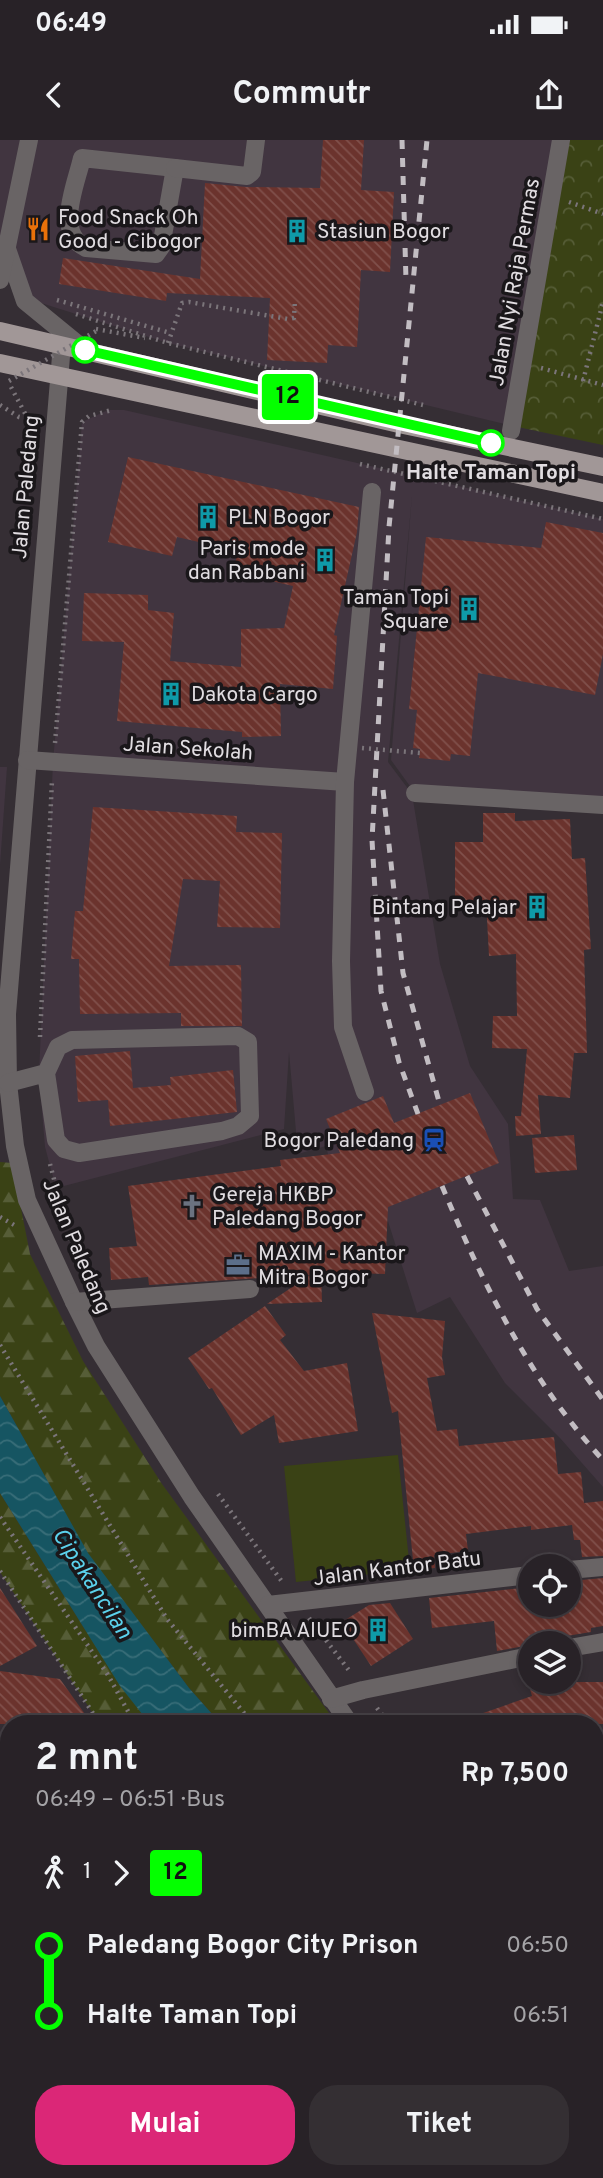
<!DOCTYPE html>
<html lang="id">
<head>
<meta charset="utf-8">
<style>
	body { margin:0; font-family:Overpass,sans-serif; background:#342f33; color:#f1f3f6; height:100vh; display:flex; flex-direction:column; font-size:26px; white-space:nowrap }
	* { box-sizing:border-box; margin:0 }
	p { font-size:23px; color:#a5a4a7 }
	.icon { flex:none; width:38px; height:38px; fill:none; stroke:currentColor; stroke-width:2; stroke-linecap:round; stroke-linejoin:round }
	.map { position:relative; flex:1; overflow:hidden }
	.side { position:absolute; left:0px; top:1575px; width:604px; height:464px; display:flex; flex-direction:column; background:#282227; border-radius:28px 28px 0 0; box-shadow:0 4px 10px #0003,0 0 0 2px #443f44 }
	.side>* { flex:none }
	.badge { padding:0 14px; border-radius:5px; font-size:24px; line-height:46px }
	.buttons { position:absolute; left:518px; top:1414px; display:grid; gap:14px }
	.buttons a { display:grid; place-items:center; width:63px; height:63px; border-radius:50%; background:#282227; box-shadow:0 4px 10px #0003,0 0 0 2px #443f44; font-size:35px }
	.map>.badge { position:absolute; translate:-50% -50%; box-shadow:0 0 0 4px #fff }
	.legs { display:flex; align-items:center; gap:10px; height:77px; padding:0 35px; font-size:23px }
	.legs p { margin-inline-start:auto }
	.head { display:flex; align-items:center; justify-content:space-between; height:119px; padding:0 35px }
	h1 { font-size:38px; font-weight:700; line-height:52px }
	.button { display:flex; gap:14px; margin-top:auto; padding:14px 35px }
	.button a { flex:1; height:80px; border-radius:28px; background:#db2777; color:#fff; font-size:28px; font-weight:700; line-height:80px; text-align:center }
	.button a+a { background:#342f33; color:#f1f3f6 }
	ul { padding:0 35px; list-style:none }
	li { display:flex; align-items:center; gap:24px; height:70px; font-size:26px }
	li i { display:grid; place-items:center; width:10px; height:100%; margin:0 9px; background:currentColor }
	li i::after { content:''; width:18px; height:18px; margin:-9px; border:5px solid; border-radius:50%; background:#282227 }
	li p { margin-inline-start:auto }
	li:first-child i { background:linear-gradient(#0000 50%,currentColor 0) }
	li:last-child i { background:linear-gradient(currentColor 50%,#0000 0) }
	.status { display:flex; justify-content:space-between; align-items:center; height:49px; padding:0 35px; background:#282227; direction:ltr }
	.status svg { height:19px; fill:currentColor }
	header { display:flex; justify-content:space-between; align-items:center; height:91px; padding:0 35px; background:#282227; font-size:32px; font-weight:700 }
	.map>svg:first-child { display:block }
	.built { fill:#413540 }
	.grass { fill:#3a4215 }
	.forest { fill:url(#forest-firs) }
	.park { fill:url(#park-crowns) }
	.water { fill:url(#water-waves) }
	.building { fill:url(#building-back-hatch) }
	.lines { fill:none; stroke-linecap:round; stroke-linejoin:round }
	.path { stroke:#7b757a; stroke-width:4.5; stroke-dasharray:2 5; stroke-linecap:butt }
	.minor { stroke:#696465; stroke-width:18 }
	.major { stroke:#a19797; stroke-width:18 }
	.rail { stroke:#c2bdc2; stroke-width:5; stroke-dasharray:9 9; stroke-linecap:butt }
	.path-bridge { stroke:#7b757a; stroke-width:4.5; stroke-dasharray:2 5; stroke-linecap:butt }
	.line-1-casing { stroke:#fff; stroke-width:16 }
	.line-1 { stroke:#04ff00; stroke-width:10 }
	.stop-1-dot { fill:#fff; stroke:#04ff00; stroke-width:3.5 }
	.labels { text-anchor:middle; stroke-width:7; stroke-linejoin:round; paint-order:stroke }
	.poi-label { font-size:21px; fill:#e1dde1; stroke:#1a171a; text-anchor:start }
	.street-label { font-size:21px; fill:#e1dde1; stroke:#1a171a }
	.stop-label { font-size:21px; font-weight:bold; fill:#e1dde1; stroke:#1a171a }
	.water-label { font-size:23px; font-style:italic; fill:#5bd1ec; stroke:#1a171a }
</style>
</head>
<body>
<div class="status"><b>06:49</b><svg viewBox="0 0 49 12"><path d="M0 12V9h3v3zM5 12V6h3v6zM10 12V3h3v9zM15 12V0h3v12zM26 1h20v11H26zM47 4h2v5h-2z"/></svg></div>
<header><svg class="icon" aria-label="back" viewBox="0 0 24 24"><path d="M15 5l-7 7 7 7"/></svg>Commutr<svg class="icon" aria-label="share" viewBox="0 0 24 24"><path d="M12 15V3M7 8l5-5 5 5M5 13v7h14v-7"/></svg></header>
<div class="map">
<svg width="603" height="2038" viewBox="0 0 603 2038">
	<defs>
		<pattern id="forest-firs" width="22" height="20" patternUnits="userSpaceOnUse" patternTransform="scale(1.75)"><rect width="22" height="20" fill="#3a4215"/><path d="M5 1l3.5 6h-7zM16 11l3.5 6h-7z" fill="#565d37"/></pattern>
		<pattern id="park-crowns" width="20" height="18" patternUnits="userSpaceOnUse" patternTransform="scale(1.75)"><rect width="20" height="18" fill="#3a4215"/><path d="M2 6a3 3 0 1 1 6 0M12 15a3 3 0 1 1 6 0" fill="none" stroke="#565d37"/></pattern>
		<pattern id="water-waves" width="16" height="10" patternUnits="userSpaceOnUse" patternTransform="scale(1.75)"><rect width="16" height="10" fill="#165562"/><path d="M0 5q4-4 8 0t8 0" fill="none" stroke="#386d78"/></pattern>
		<pattern id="building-back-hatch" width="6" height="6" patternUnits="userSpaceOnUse" patternTransform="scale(1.75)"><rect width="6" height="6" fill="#6b332d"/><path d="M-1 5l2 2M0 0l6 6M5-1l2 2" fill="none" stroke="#80504b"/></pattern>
	</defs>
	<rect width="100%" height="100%" fill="#352e34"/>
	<g class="built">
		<polygon points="0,0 29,0 0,140"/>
		<polygon points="34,0 561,0 513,286 168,203 41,163 30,154 8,117"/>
		<polygon points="108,270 124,270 603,379 603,665 415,653 391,620 412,355 388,622 412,654 440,824 470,926 508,984 513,1059 540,1060 569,1131 603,1126 603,1347 560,1298 505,1243 450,1157 417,1173 387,1078 343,1077 326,1006 298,1014 289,912 284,989 56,1048 45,1007 39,934 53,622 82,282"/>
		<polygon points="0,627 7,627 0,725"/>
		<polygon points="603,1694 603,1831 595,1835 595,1697"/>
	</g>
	<polygon class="grass" points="398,1315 410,1430 296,1442 284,1326"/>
	<g class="forest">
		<polygon points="0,1022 12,1023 30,1114 83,1221 162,1344 337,1584 221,1584 189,1548 88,1414 0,1256"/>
		<polygon points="0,1353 84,1488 150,1584 100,1584 0,1432"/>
		<polygon points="595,1936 603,1946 603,2038 575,2038 595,2030"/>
		<polygon points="425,2030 467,2030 473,2038 432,2038"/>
	</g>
	<polygon class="park" points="561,0 603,0 603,305 513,286"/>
	<g class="water">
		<polygon points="0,1256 88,1413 189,1548 221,1584 150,1584 120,1546 0,1353"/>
		<polygon points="467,2030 569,2030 575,2038 473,2038"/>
	</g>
	<g class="building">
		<polygon points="323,0 364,0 361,50 394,52 390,132 361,130 357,207 328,205 327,223 267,220 270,158 167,153 166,161 59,144 63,118 200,139 205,43 246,47 320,48"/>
		<polygon points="128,317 359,367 357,392 334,495 337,496 333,549 280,544 281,596 242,597 242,592 117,581 124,502 82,501 84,453 148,455 148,470 174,473 170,521 241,527 241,489 284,488 293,446 233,432 238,411 177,397 172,416 108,402"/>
		<polygon points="546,382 603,393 603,514 595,555 478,533 470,616 451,614 450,621 419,618 420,609 413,608 417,570 409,569 426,397 541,408"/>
		<polygon points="93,667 237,676 236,692 282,693 280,788 217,787 220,741 183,739 169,826 241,825 242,886 181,886 181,873 80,874 79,819 71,819 75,771 83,771"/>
		<polygon points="483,673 515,673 515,681 570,679 572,719 585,718 591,809 584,810 587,913 574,913 570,958 538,955 541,994 516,996 515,976 521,976 527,909 492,908 493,876 517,876 516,814 489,816 486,761 455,761 455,702 483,702"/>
		<polygon points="130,911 133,948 171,945 170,937 233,930 237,972 110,986 108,960 78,962 75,916"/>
		<polygon points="470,953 499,1023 388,1067 385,1134 321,1132 322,1162 267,1164 310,1135 149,1145 148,1137 111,1140 109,1108 137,1106 128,1046 281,1026 280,1020 340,1013 326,979 383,956 394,983"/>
		<polygon points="574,995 577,1030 535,1033 532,998"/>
		<polygon points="265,1166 286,1195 280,1200 304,1231 347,1223 358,1291 279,1303 274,1275 241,1295 212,1248 209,1249 188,1218"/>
		<polygon points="372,1173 445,1181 442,1217 445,1235 427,1238 437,1291 457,1289 459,1306 554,1297 558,1334 581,1332 584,1363 603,1361 603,1416 582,1417 580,1400 574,1400 572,1385 531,1390 531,1386 466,1394 468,1411 434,1415 435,1428 414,1430 398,1271 392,1273"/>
		<polygon points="603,1438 603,1486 591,1488 591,1492 530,1502 530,1505 497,1511 494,1481 432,1488 429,1458 521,1448 523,1465 569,1465 571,1441"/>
		<polygon points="0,1448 37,1506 0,1526"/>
		<polygon points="390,1463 413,1499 371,1526 342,1482 369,1465"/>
		<polygon points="0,1531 60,1539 92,1584 0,1584"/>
		<polygon points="528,1542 603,1542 603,1584 460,1584 460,1581 532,1556"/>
	</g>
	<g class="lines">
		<g class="path">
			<polyline points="569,62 603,74"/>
			<polyline points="57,160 170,193"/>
			<polyline points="76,174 168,203 423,265"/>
			<polyline points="96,189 145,198"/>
			<polyline points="168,203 182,163 189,162 288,179 294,178 295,159"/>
			<polyline points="541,228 603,245"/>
			<polyline points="583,241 603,162"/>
			<polyline points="11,247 28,279"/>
			<polyline points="0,265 19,277 37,281"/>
			<polyline points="360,324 603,379"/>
			<polyline points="55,603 82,282 89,276 112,270"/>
			<polyline points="40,897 52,640"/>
			<polyline points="50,1024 70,1100"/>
			<polyline points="0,1077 16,1086"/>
			<polyline points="0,1205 167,1479 253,1584"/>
			<polyline points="218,1354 283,1443"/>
			<polyline points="0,1377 108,1535 135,1584"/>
			<polyline points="0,1431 100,1584"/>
			<polyline points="309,1478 351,1533"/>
			<polyline points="377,1568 389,1584"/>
			<polyline points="595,1860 603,1871"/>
			<polyline points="595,1995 603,1992"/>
			<polyline points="425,2030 431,2038"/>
			<polyline points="446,2030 452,2038"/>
			<polyline points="507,2038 524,2030"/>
		</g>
		<g class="minor">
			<path d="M82 18 175 28 161 107 156 114 86 108C54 93 76 45 82 18Z"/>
			<polyline points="175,28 247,36 252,32 256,0"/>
			<polyline points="7,109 25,161 80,206"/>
			<polyline points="0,140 29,0"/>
			<polyline points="62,204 7,874 8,943 15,1006 27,1060 74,1162 96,1206 192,1357 350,1584"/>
			<polyline points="511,291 561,0"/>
			<polyline points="27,620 345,642"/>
			<polyline points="415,653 603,665"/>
			<polyline points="8,943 46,933 56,1000 64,1009 79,1013 222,991 238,986 250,976 248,902 238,896 72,900 58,907 46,933"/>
			<polyline points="365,952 343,887 341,821 345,642 372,352"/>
			<polyline points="74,1162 250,1149"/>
			<polyline points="569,1430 603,1427"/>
			<polyline points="268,1465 530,1435"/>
			<polyline points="569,1508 603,1502"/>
			<polyline points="331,1559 363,1550 530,1516"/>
			<polyline points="595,1908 603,1919"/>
			<polyline points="0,1949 9,1954"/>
			<polyline points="0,1998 9,2004"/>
			<polyline points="48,2030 60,2038"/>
			<polyline points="156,2030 173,2038"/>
			<polyline points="319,2030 329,2038"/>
			<polyline points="572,2038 603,2027"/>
		</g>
		<g class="major">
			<polyline points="0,191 399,284 603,327"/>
			<polyline points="0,223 603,353"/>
		</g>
		<g class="rail">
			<polyline points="402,0 406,140"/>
			<polyline points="383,650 403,833 440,965"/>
			<polyline points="418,974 399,922 381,851 372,700 389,387 427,0"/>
			<polyline points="467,1036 537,1169 603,1260"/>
			<path d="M442 1046C483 1144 530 1241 603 1320"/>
		</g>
		<g class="path-bridge">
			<polyline points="9,241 98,190"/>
			<polyline points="362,608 420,613"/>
		</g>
	</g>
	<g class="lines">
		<g class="line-1-casing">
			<polyline id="line-1" points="85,210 491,303"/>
		</g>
		<use href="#line-1" class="line-1"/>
	</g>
	<defs>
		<g id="restaurant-bare" transform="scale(1.89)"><path d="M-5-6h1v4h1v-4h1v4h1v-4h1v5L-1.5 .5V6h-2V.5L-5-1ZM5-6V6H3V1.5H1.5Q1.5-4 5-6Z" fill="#e8710a" stroke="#1a171a" stroke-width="2.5" paint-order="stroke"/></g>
		<g id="building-bare" transform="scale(1.89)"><path d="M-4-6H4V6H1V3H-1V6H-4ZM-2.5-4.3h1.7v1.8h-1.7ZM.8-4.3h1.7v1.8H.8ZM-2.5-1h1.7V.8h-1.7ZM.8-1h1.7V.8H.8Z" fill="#0f9aa8" stroke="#1a171a" stroke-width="2.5" paint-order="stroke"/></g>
		<g id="station-bare" transform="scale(1.89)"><path d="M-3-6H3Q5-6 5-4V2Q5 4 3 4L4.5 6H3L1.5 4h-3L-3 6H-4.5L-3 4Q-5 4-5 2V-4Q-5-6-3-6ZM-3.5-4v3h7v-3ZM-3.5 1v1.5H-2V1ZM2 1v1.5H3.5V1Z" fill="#1a4fb4" stroke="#1a171a" stroke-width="2.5" paint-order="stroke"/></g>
		<g id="church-bare" transform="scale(1.89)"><path d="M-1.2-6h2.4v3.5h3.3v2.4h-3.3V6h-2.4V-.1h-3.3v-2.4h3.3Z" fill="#6b7280" stroke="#1a171a" stroke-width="2.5" paint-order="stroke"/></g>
		<g id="office-bare" transform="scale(1.89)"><path d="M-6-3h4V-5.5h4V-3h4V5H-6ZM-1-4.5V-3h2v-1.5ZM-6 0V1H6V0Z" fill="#5c6f8a" stroke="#1a171a" stroke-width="2.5" paint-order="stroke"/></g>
	</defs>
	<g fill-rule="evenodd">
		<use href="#restaurant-bare" x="38" y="89"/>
		<use href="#building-bare" x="297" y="91"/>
		<use href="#building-bare" x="208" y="377"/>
		<use href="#building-bare" x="325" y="420"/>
		<use href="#building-bare" x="469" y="469"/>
		<use href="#building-bare" x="171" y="554"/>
		<use href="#building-bare" x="537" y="767"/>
		<use href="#station-bare" x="434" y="1000"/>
		<use href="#church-bare" x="192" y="1066"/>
		<use href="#office-bare" x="238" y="1125"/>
		<use href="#building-bare" x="378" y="1490"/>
	</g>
	<g class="stop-1-dot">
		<circle cx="85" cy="210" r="12"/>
		<circle cx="491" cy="303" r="12"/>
	</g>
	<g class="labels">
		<g class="poi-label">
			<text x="58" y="84">Food Snack Oh<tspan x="58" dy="24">Good - Cibogor</tspan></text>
			<text x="317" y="98">Stasiun Bogor</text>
			<text x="228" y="384">PLN Bogor</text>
			<text x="305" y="415" text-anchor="end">Paris mode<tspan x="305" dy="24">dan Rabbani</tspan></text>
			<text x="449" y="464" text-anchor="end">Taman Topi<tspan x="449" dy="24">Square</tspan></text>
			<text x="191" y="561">Dakota Cargo</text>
			<text x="517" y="774" text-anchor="end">Bintang Pelajar</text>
			<text x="414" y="1007" text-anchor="end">Bogor Paledang</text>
			<text x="212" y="1061">Gereja HKBP<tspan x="212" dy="24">Paledang Bogor</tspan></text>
			<text x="258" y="1120">MAXIM - Kantor<tspan x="258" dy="24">Mitra Bogor</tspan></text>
			<text x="358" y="1497" text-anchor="end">bimBA AIUEO</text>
		</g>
		<g class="street-label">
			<text transform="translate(514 142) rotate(-80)" y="7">Jalan Nyi Raja Permas</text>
			<text transform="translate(25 347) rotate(-85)" y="7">Jalan Paledang</text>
			<text transform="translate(188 608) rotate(4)" y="7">Jalan Sekolah</text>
			<text transform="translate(77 1106) rotate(67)" y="7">Jalan Paledang</text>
			<text transform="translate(397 1428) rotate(-7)" y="7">Jalan Kantor Batu</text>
		</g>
		<g class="stop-label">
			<text x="491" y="339">Halte Taman Topi</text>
		</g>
		<g class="water-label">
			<text transform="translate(93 1443) rotate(57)" y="8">Cipakancilan</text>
		</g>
	</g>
</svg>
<div class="buttons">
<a><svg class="icon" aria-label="locate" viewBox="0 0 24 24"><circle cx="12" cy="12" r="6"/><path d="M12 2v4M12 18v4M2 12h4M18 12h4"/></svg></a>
<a><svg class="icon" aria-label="layers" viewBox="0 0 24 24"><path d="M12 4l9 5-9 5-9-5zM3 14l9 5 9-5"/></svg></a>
</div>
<b class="badge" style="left:288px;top:257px;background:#04ff00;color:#111">12</b>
<section class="side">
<div class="head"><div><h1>2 mnt</h1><p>06:49 – 06:51 · Bus</p></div><b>Rp 7,500</b></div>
<div class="legs"><svg class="icon" aria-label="walk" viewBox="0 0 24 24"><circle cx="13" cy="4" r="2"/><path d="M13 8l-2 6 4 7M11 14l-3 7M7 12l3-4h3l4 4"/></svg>1<svg class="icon" aria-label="forward" viewBox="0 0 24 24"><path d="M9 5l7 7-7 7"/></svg><b class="badge" style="background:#04ff00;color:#111">12</b></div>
<ul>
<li><i style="color:#04ff00"></i><b>Paledang Bogor City Prison</b><p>06:50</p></li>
<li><i style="color:#04ff00"></i><b>Halte Taman Topi</b><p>06:51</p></li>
</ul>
<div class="button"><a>Mulai</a><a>Tiket</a></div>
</section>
</div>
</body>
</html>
